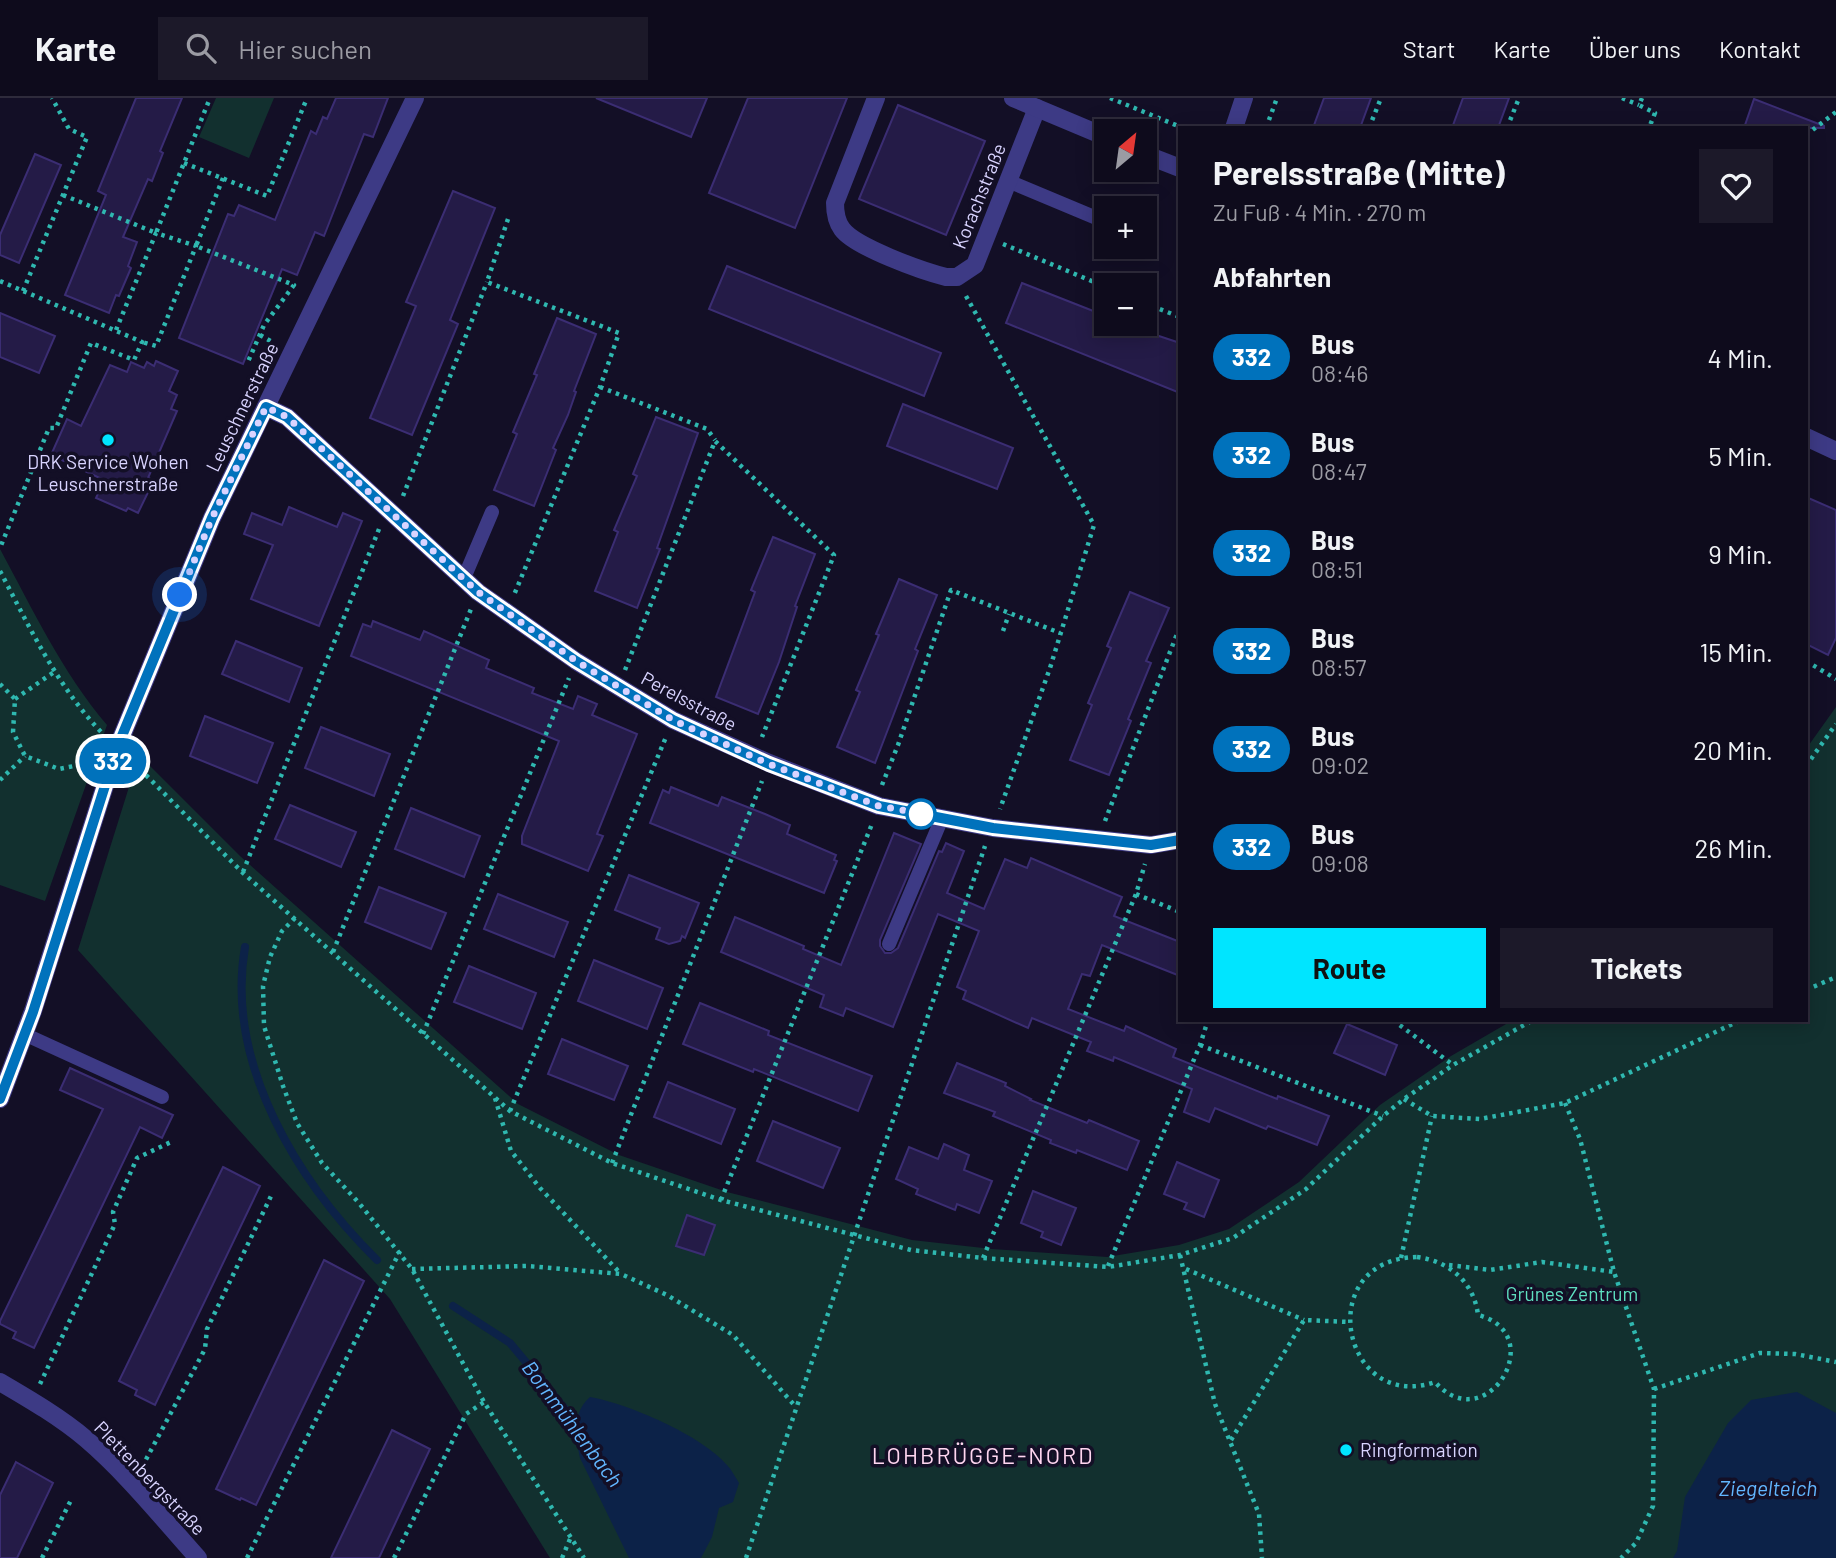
<!DOCTYPE html>
<html lang="de">
<head>
<meta charset="utf-8">
<style>
	body { margin:0; font-family:Barlow,sans-serif; background:#1c1929; color:#f1f3f6; height:100vh; display:flex; flex-direction:column; font-size:26px; white-space:nowrap }
	* { box-sizing:border-box; margin:0 }
	p { font-size:23px; color:#9b9ba3 }
	.icon { flex:none; width:38px; height:38px; fill:none; stroke:currentColor; stroke-width:2; stroke-linecap:round; stroke-linejoin:round }
	.map { position:relative; flex:1; overflow:hidden }
	.side { position:absolute; left:1178px; top:28px; width:630px; height:896px; display:flex; flex-direction:column; background:#0e0b1c; border-radius:0px; box-shadow:0 4px 18px #0003,0 0 0 2px #2e2b3b }
	.side>* { flex:none }
	.badge { padding:0 14px; border-radius:23px; font-size:24px; line-height:46px }
	.needle { width:46px; rotate:29deg }
	.buttons { position:absolute; left:1094px; top:21px; display:grid; gap:14px }
	.buttons a { display:grid; place-items:center; width:63px; height:63px; border-radius:0px; background:#0e0b1c; box-shadow:0 4px 18px #0003,0 0 0 2px #2e2b3b; font-size:35px }
	.you { position:absolute; width:35px; height:35px; margin:-18px; border:5px solid #fff; border-radius:50%; background:#1a73e8; box-shadow:0 0 0 10px #1a73e833 }
	.map>.badge { position:absolute; translate:-50% -50%; box-shadow:0 0 0 4px #fff }
	h2 { padding:0 35px; font-size:26px; line-height:63px }
	.round { display:grid; place-items:center; flex:none; width:74px; height:74px; border-radius:0px; background:#1c1929 }
	.overview { display:flex; align-items:center; justify-content:space-between; height:119px; padding:0 35px }
	h1 { font-size:33px; font-weight:700; line-height:52px }
	.primary-button { display:flex; gap:14px; margin-top:auto; padding:14px 35px }
	.primary-button a { flex:1; height:80px; border-radius:0px; background:#00e5ff; color:#111; font-size:28px; font-weight:700; line-height:80px; text-align:center }
	.primary-button a+a { background:#1c1929; color:#f1f3f6 }
	ul { padding:0; list-style:none }
	li { display:flex; align-items:center; gap:21px; height:98px; padding:0 35px }
	li div { flex:1 }
	li b { display:block; font-size:26px }
	li em { font-style:normal }
	li .badge { min-width:77px; font-weight:700; text-align:center }
	header { display:flex; align-items:center; gap:42px; box-sizing:border-box; height:98px; padding:0 35px; background:#0e0b1c; border-bottom:2px solid #2e2b3b }
	header strong { font-size:33px }
	nav { display:flex; gap:38px; margin-inline-start:auto; font-size:24px }
	.search { width:490px; height:63px; background:#1c1929; display:flex; align-items:center; gap:18px; box-sizing:border-box; padding:0 24px; border-radius:0px; color:#9b9ba3; font-size:26px }
	.map>svg:first-child { display:block }
	.green { fill:#12302f }
	.water { fill:#0c2248 }
	.lines { fill:none; stroke-linecap:round; stroke-linejoin:round }
	.stream { stroke:#0c2248; stroke-width:8 }
	.building { fill:#241b47; stroke:#3b2d73; stroke-width:2 }
	.path { stroke:#2fb8b0; stroke-width:4.5; stroke-dasharray:3.5 5; stroke-linecap:butt }
	.lane { stroke:#3d3a85; stroke-width:14 }
	.street { stroke:#3d3a85; stroke-width:18 }
	.line-casing { stroke:#fff; stroke-width:16 }
	.line { stroke:#0072bc; stroke-width:10 }
	.walk { stroke:#d9d4ff; stroke-width:7; stroke-dasharray:0 12.6 }
	.poi-dot { fill:#00e5ff; stroke:#130f26; stroke-width:2.5 }
	.stop-dot { fill:#fff; stroke:#0072bc; stroke-width:3.5 }
	.labels { text-anchor:middle; stroke-width:7; stroke-linejoin:round; paint-order:stroke }
	.street-label { font-size:19px; fill:#d9d4ff; stroke:#130f26 }
	.poi-label { font-size:19px; fill:#d9d4ff; stroke:#130f26 }
	.park-label { font-size:19px; fill:#5fe0c0; stroke:#130f26 }
	.water-label { font-size:21px; font-style:italic; fill:#62b6ff; stroke:#130f26 }
	.quarter-label { font-size:23px; letter-spacing:2px; fill:#ffd6f0; stroke:#130f26 }
</style>
</head>
<body>
<header>
<strong>Karte</strong>
<div class="search"><svg class="icon" aria-label="search" viewBox="0 0 24 24"><circle cx="10" cy="10" r="6"/><path d="M15 15l6 6"/></svg>Hier suchen</div>
<nav><a>Start</a><a>Karte</a><a>Über uns</a><a>Kontakt</a></nav>
</header>
<div class="map">
<svg width="1836" height="1460" viewBox="0 0 1836 1460">
	<rect width="100%" height="100%" fill="#130f26"/>
	<g class="green">
		<polygon points="216,0 274,0 249,60 199,39"/>
		<path d="M0 451C33 512 62 574 107 627L45 803 0 787Z"/>
		<polygon points="1836,609 1836,1460 550,1460 390,1201 78,852 139,657 240,758 518,1006 619,1057 727,1094 912,1142 992,1151 1107,1159 1179,1147 1229,1131 1299,1084 1380,1007 1451,958 1513,922 1806,922 1806,651"/>
	</g>
	<g class="water">
		<polygon points="1797,1294 1836,1315 1836,1460 1673,1460 1677,1453 1685,1399 1728,1325 1751,1302"/>
		<path d="M590 1299C629 1306 701 1337 727 1367 732 1372 735 1379 739 1385L733 1404 719 1410 712 1439 701 1460H629L580 1360C575 1337 572 1315 590 1299Z"/>
	</g>
	<g class="lines">
		<g class="stream">
			<path d="M245 849C225 965 297 1083 377 1162"/>
			<polyline points="453,1208 510,1245 581,1330"/>
		</g>
	</g>
	<g class="building">
		<polygon points="136,0 182,0 160,53 163,55 152,83 148,81 123,139 137,144 128,168 131,170 119,198 116,197 109,215 65,197 106,97 98,93"/>
		<polygon points="336,0 388,0 373,39 364,36 324,138 315,134 297,177 282,171 243,266 179,240 228,116 234,118 239,107 275,122 311,33 316,36 323,19 327,21"/>
		<polygon points="596,0 707,0 691,39"/>
		<polygon points="748,0 847,0 795,130 709,95"/>
		<polygon points="1324,0 1371,0 1360,30 1313,30"/>
		<polygon points="1463,0 1509,0 1498,30 1452,30"/>
		<polygon points="1754,1 1824,28 1824,30 1744,30"/>
		<polygon points="898,7 985,43 946,137 859,101"/>
		<polygon points="35,56 61,67 19,165 0,157 0,137"/>
		<polygon points="453,93 495,110 450,222 458,226 412,337 370,320 416,208 406,204"/>
		<polygon points="727,168 941,255 924,298 709,211"/>
		<polygon points="1022,185 1106,218 1106,226 1123,226 1180,245 1180,295 1006,225"/>
		<polygon points="0,215 55,238 39,275 0,259"/>
		<polygon points="557,220 596,236 574,293 576,294 568,317 553,350 556,352 534,408 494,392 517,336 513,334 537,277 534,276"/>
		<polygon points="156,263 178,273 169,293 177,297 171,311 177,313 148,380 154,382 138,415 128,410 126,413 96,400 104,382 51,357 67,321 81,328 110,267 127,274 131,264 144,270 147,264 154,268"/>
		<polygon points="903,306 1013,350 997,391 887,348"/>
		<polygon points="656,319 698,335 657,450 660,451 637,510 595,493 618,434 614,432 637,378 633,376"/>
		<polygon points="1806,399 1836,412 1836,540 1828,557 1806,546"/>
		<polygon points="289,409 337,429 343,415 362,423 319,528 251,501 273,447 244,436 252,415 282,427"/>
		<polygon points="773,439 815,456 795,508 797,509 779,564 758,616 716,599 755,494 751,492"/>
		<polygon points="899,481 937,497 915,551 918,553 875,665 837,649 860,594 856,592 879,537 876,536"/>
		<polygon points="1130,494 1169,510 1146,563 1151,565 1128,621 1131,623 1109,677 1070,662 1092,607 1088,605 1111,550 1107,548"/>
		<polygon points="373,523 420,542 424,533 489,562 486,570 534,590 532,595 573,611 578,598 597,606 592,617 637,636 597,736 603,738 588,773 522,746 522,738 559,643 351,558 363,526 371,529"/>
		<polygon points="236,543 302,570 289,604 222,576"/>
		<polygon points="205,618 273,645 257,685 190,658"/>
		<polygon points="321,629 390,656 374,698 305,670"/>
		<polygon points="671,689 718,708 722,699 765,716 790,727 787,736 836,757 834,762 837,763 824,795 650,725 663,692 669,695"/>
		<polygon points="290,707 356,734 341,769 275,741"/>
		<polygon points="411,710 480,738 464,779 395,751"/>
		<polygon points="894,735 921,746 880,842 880,848 885,855 891,855 898,850 939,753 942,754 946,745 964,753 947,795 984,811 1005,761 1027,770 1031,760 1122,799 1114,818 1180,844 1180,878 1102,847 1090,878 1082,876 1068,911 1124,933 1126,928 1176,951 1173,959 1277,1001 1278,998 1329,1018 1317,1047 1268,1028 1266,1031 1215,1010 1209,1024 1184,1014 1192,991 1114,959 1113,963 1087,953 1091,944 1032,920 1028,930 963,901 966,893 957,889 979,833 938,816 893,929 846,910 843,918 820,909 824,897 721,854 735,819 804,848 803,851 841,867"/>
		<polygon points="629,777 699,805 685,840 682,838 680,843 669,846 656,841 660,830 615,812"/>
		<polygon points="379,789 446,815 431,851 365,824"/>
		<polygon points="498,796 568,824 554,859 484,831"/>
		<polygon points="594,862 663,890 647,931 578,903"/>
		<polygon points="469,868 536,895 522,931 454,904"/>
		<polygon points="700,905 769,933 768,937 872,978 858,1013 754,971 753,974 683,946"/>
		<polygon points="1347,926 1397,947 1385,977 1334,955"/>
		<polygon points="562,941 628,968 614,1002 548,976"/>
		<polygon points="957,965 1006,985 1005,988 1031,1001 1030,1002 1087,1025 1089,1022 1139,1043 1127,1072 1077,1052 1076,1055 1050,1045 1051,1042 993,1018 995,1014 944,995"/>
		<polygon points="70,970 173,1017 162,1040 140,1029 34,1250 13,1240 16,1234 0,1226 0,1223 103,1011 60,992"/>
		<polygon points="668,984 735,1011 721,1046 654,1019"/>
		<polygon points="773,1023 840,1050 823,1090 757,1063"/>
		<polygon points="944,1046 969,1057 964,1072 992,1083 979,1115 957,1106 955,1112 916,1096 918,1091 896,1081 909,1049 938,1061"/>
		<polygon points="1177,1064 1219,1082 1204,1119 1184,1111 1187,1105 1164,1096"/>
		<polygon points="223,1069 260,1088 155,1307 135,1297 137,1292 119,1283"/>
		<polygon points="1033,1093 1076,1110 1061,1147 1041,1139 1043,1134 1021,1125"/>
		<polygon points="687,1117 715,1127 704,1157 676,1148"/>
		<polygon points="324,1162 364,1183 256,1407 241,1400 240,1402 216,1391"/>
		<polygon points="392,1332 430,1351 379,1460 331,1460"/>
		<polygon points="16,1364 53,1385 17,1460 0,1460 0,1397"/>
	</g>
	<g class="lines">
		<g class="path">
			<polyline points="1110,0 1183,30"/>
			<polyline points="1622,0 1639,7"/>
			<polyline points="1642,0 1639,7 1655,15 1649,30"/>
			<polyline points="1266,30 1277,0"/>
			<polyline points="1369,30 1381,0"/>
			<polyline points="1507,30 1519,0"/>
			<polyline points="1806,37 1836,14"/>
			<polyline points="184,65 267,98 307,0"/>
			<polyline points="223,80 196,148 294,187 264,227 247,266"/>
			<polyline points="63,97 156,135 210,0"/>
			<polyline points="508,121 487,184 619,235 600,289 514,497"/>
			<polyline points="1003,146 1106,189"/>
			<polyline points="0,183 142,244 134,262 91,245 56,330 49,330 0,450"/>
			<polyline points="23,193 87,39 69,31 52,0"/>
			<polyline points="966,198 1094,427 1050,570 1000,711"/>
			<polyline points="1144,205 1180,219"/>
			<polyline points="116,232 156,135 196,148 156,248 142,244"/>
			<polyline points="260,237 274,245 274,246"/>
			<polyline points="600,289 707,331 715,342"/>
			<polyline points="403,398 487,184"/>
			<path d="M0 473C30 530 57 588 102 635"/>
			<polyline points="1003,533 1009,516"/>
			<polyline points="1806,563 1836,581"/>
			<polyline points="625,572 715,343 834,457 762,639"/>
			<polyline points="0,586 15,601 13,634 25,658 59,671 84,666 93,647"/>
			<polyline points="15,601 54,574"/>
			<polyline points="134,665 242,774 510,1013 612,1065 721,1102 911,1152 983,1160 1108,1169 1180,1157 1233,1140 1306,1091 1383,1018 1404,1001 1453,967 1533,922"/>
			<polyline points="1806,668 1836,626"/>
			<polyline points="0,682 25,658"/>
			<polyline points="882,687 898,647 951,492 1060,535"/>
			<polyline points="1105,723 1180,528"/>
			<polyline points="243,774 379,431"/>
			<polyline points="1136,796 1180,814"/>
			<polyline points="295,820 282,833 270,859 263,888 264,928 283,988 297,1025 322,1065 359,1105 412,1171 484,1304 584,1460"/>
			<polyline points="333,854 471,511"/>
			<polyline points="1806,892 1836,879"/>
			<polyline points="1393,922 1453,967"/>
			<polyline points="423,936 569,580"/>
			<polyline points="1200,947 1383,1018"/>
			<polyline points="495,1000 511,1053 540,1090 621,1176"/>
			<polyline points="1404,1001 1432,1018 1480,1021 1565,1005 1741,922"/>
			<polyline points="1565,1005 1580,1041 1614,1174 1654,1291 1653,1408 1636,1445 1621,1460"/>
			<polyline points="510,1013 666,639"/>
			<polyline points="612,1065 762,683"/>
			<polyline points="721,1102 872,726"/>
			<polyline points="1180,1157 1215,1306 1259,1416 1262,1460"/>
			<path d="M1417 1159C1449 1163 1474 1184 1478 1217 1551 1236 1486 1342 1435 1284 1342 1316 1311 1161 1417 1159Z"/>
			<polyline points="983,1160 1136,796 1145,766"/>
			<polyline points="1401,1160 1432,1018"/>
			<polyline points="1449,1167 1490,1172 1542,1164 1614,1174"/>
			<polyline points="1108,1168 1200,947 1208,922"/>
			<polyline points="412,1171 527,1168 621,1176 667,1197 733,1237 795,1308"/>
			<polyline points="1186,1171 1304,1222"/>
			<polyline points="40,1286 115,1126 113,1114 137,1060 171,1044"/>
			<polyline points="1654,1291 1760,1255 1795,1256 1836,1264"/>
			<polyline points="1231,1342 1304,1222 1349,1224"/>
			<polyline points="142,1369 205,1251 207,1231 272,1096"/>
			<polyline points="42,1460 72,1400"/>
			<polyline points="247,1460 400,1153"/>
			<polyline points="394,1460 466,1316 484,1304"/>
			<polyline points="562,1460 570,1441"/>
			<polyline points="746,1460 985,748"/>
		</g>
		<g class="lane">
			<polyline points="1008,83 1106,124"/>
			<polyline points="464,480 492,414"/>
			<polyline points="889,846 942,720"/>
			<polyline points="24,936 162,999"/>
		</g>
		<g class="street">
			<path d="M876 0 835 105C835 114 836 123 842 131 855 149 922 173 946 179H957L975 167 1037 10"/>
			<polyline points="1013,0 1106,39"/>
			<polyline points="1234,30 1244,0"/>
			<polyline points="1144,56 1180,70"/>
			<polyline points="266,309 287,319 478,494 576,563 673,622 769,665 879,708 993,730 1151,747 1180,742"/>
			<polyline points="1806,339 1836,353"/>
			<polyline points="0,1001 33,913 117,650 212,420 415,0"/>
			<path d="M0 1284C29 1301 60 1319 86 1341 127 1376 162 1420 198 1460"/>
		</g>
	</g>
	<g class="lines">
		<g class="line-casing">
			<polyline id="line" points="0,1001 33,914 117,650 212,420 266,309 287,319 478,494 576,563 673,622 769,666 879,708 993,730 1151,747 1180,742"/>
		</g>
		<use href="#line" class="line"/>
		<polyline class="walk" points="180,497 212,420 266,309 287,319 478,494 576,563 673,622 769,666 879,708 929,717 921,716"/>
	</g>
	<g class="poi-dot">
		<circle cx="108" cy="342" r="7"/>
		<circle cx="1346" cy="1352" r="7"/>
	</g>
	<circle class="stop-dot" cx="921" cy="716" r="14"/>
	<g class="labels">
		<g class="street-label">
			<text transform="translate(979 98) rotate(-68)" y="7">Korachstraße</text>
			<text transform="translate(242 309) rotate(-64)" y="7">Leuschnerstraße</text>
			<text transform="translate(689 603) rotate(28)" y="7">Perelsstraße</text>
			<text transform="translate(150 1380) rotate(46)" y="7">Plettenbergstraße</text>
		</g>
		<g class="poi-label">
			<text x="108" y="371">DRK Service Wohen<tspan x="108" dy="22">Leuschnerstraße</tspan></text>
			<text x="1360" y="1359" text-anchor="start">Ringformation</text>
		</g>
		<g class="park-label">
			<text x="1572" y="1203">Grünes Zentrum</text>
		</g>
		<g class="water-label">
			<text transform="translate(572 1326) rotate(53)" y="7">Bornmühlenbach</text>
			<text x="1768" y="1398">Ziegelteich</text>
		</g>
		<g class="quarter-label">
			<text x="983" y="1366">LOHBRÜGGE-NORD</text>
		</g>
	</g>
</svg>
<div class="buttons">
<a><svg class="needle" viewBox="-14 -14 28 28"><path d="M0-13l5 13h-10z" fill="#e53935"/><path d="M0 13l5-13h-10z" fill="#9b9ba3"/></svg></a>
<a>+</a>
<a>−</a>
</div>
<div class="you" style="left:180px;top:497px"></div>
<b class="badge" style="left:113px;top:663px;background:#0072bc;color:#fff">332</b>
<section class="side">
<div class="overview"><div><h1>Perelsstraße (Mitte)</h1><p>Zu Fuß · 4 Min. · 270 m</p></div><a class="round"><svg class="icon" aria-label="heart" viewBox="0 0 24 24"><path d="M12 20l-8-8c-3-5 5-10 8-4 3-6 11-1 8 4z"/></svg></a></div>
<h2>Abfahrten</h2>
<ul>
<li><span class="badge" style="background:#0072bc;color:#fff">332</span><div><b>Bus</b><p>08:46</p></div><em>4 Min.</em></li>
<li><span class="badge" style="background:#0072bc;color:#fff">332</span><div><b>Bus</b><p>08:47</p></div><em>5 Min.</em></li>
<li><span class="badge" style="background:#0072bc;color:#fff">332</span><div><b>Bus</b><p>08:51</p></div><em>9 Min.</em></li>
<li><span class="badge" style="background:#0072bc;color:#fff">332</span><div><b>Bus</b><p>08:57</p></div><em>15 Min.</em></li>
<li><span class="badge" style="background:#0072bc;color:#fff">332</span><div><b>Bus</b><p>09:02</p></div><em>20 Min.</em></li>
<li><span class="badge" style="background:#0072bc;color:#fff">332</span><div><b>Bus</b><p>09:08</p></div><em>26 Min.</em></li>
</ul>
<div class="primary-button"><a>Route</a><a>Tickets</a></div>
</section>
</div>
</body>
</html>
